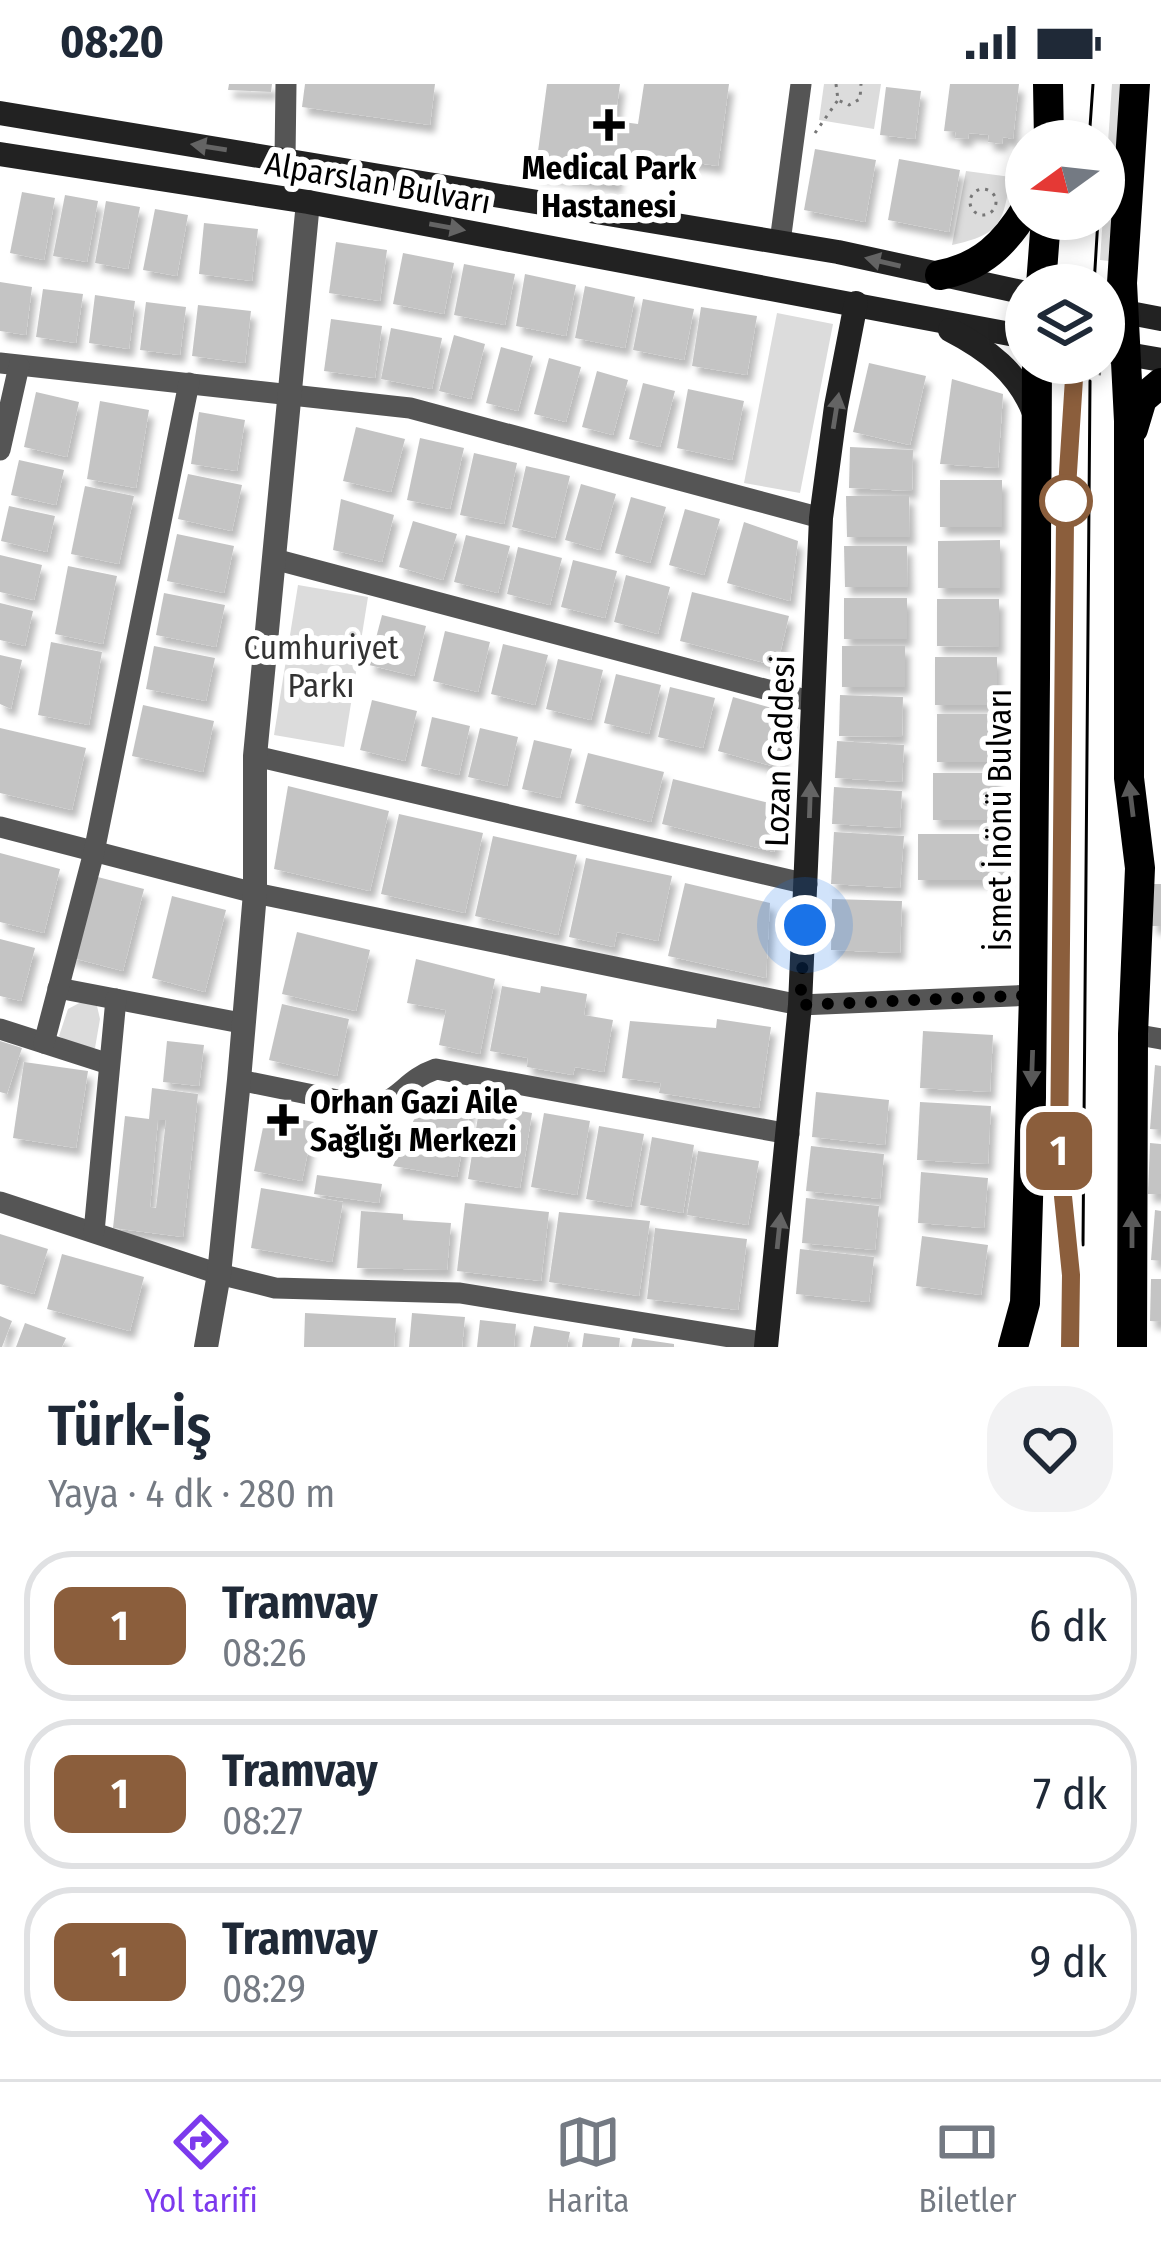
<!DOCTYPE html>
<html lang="tr">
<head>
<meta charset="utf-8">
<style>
	body { margin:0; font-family:"Fira Sans Condensed",sans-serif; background:#f2f2f3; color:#1f2937; height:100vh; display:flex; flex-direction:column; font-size:45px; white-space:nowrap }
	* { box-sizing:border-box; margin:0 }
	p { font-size:39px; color:#747a83 }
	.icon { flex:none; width:66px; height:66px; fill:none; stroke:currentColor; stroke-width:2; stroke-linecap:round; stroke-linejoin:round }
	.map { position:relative; height:1263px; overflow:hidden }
	.panel { display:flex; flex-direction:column; background:#fff; flex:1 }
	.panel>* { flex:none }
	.badge { padding:0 24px; border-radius:18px; font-size:42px; line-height:78px }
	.needle { width:78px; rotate:255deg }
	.buttons { position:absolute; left:1005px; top:36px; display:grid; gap:24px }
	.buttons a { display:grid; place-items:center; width:120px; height:120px; border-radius:50%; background:#fff; box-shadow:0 6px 18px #0003; font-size:60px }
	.you { position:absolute; width:60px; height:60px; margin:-30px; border:9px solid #fff; border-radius:50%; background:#1a73e8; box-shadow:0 0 0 18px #1a73e833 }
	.map>.badge { position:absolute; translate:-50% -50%; box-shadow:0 0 0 6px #fff }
	.round { display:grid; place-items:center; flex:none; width:126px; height:126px; border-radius:48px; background:#f2f2f3 }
	.summary { display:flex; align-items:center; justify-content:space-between; height:204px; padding:0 48px }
	h1 { font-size:57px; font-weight:600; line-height:90px }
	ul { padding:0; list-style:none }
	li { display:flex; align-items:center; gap:36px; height:150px; margin:0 24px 18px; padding:0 24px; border:6px solid #e0e1e3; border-radius:48px }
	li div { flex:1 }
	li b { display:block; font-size:45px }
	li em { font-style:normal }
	li .badge { min-width:132px; font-weight:700; text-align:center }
	.status { display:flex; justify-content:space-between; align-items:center; height:84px; padding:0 60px; background:#fff; direction:ltr }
	.status svg { height:33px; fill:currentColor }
	.tab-bar { display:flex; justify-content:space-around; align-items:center; height:168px; border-top:3px solid #e0e1e3; background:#fff; font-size:33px; color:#747a83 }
	.tab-bar a { display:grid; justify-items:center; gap:6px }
	.tab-bar .current { color:#7c3aed }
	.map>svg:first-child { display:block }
	.green { fill:#dcdcdc }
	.building { fill:#c4c4c4; fill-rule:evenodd; filter:url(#shadow) }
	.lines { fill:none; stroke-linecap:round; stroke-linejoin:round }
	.path { stroke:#777; stroke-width:3; stroke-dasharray:3 6; stroke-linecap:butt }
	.minor { stroke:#555; stroke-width:21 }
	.tertiary { stroke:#555; stroke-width:24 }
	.secondary { stroke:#222; stroke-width:24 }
	.primary { stroke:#000; stroke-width:30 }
	.tram { stroke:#000; stroke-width:3 }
	.oneway { fill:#646464 }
	.oneway2 { fill:#595959 }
	.line-casing { stroke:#fff; stroke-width:27 }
	.line { stroke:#8b5e3c; stroke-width:18 }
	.walk { stroke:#000; stroke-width:12; stroke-dasharray:0 21.6 }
	.poi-dot { fill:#000; stroke:#fff; stroke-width:4.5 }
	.stop-dot { fill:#fff; stroke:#8b5e3c; stroke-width:6 }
	.labels { text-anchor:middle; stroke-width:12; stroke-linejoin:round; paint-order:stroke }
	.poi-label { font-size:33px; font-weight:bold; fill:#000; stroke:#fff }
	.street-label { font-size:33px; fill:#000; stroke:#fff }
	.park-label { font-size:33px; fill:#333; stroke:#fff }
</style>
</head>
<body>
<div class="status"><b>08:20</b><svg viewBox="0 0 49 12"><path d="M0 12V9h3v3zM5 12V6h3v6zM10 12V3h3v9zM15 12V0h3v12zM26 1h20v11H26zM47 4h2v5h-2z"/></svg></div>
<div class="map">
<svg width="1161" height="1263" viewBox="0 0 1161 1263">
	<defs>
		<filter id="shadow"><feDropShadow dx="5" dy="8" stdDeviation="3" flood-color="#0004"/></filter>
	</defs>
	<rect width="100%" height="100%" fill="#fff"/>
	<g class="green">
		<polygon points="824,0 881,0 874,45 819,36"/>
		<polygon points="1112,0 1123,0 1109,177 1100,176"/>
		<path d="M966 87 1011 93C1002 140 1002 150 952 161Z"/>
		<polygon points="777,229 833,240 800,409 744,399"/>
		<polygon points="298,501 368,513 344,663 274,651"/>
		<polygon points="83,917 97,922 100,935 95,964 80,965 59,952 68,925"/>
	</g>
	<g class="building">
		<polygon points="229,0 272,0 271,8 228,6"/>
		<polygon points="305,0 435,0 430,41 302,23"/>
		<polygon points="547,0 620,0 615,37 638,40 644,0 729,0 718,82 621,68 617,101 535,90"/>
		<polygon points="950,0 1019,0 1013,55 1003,53 1002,60 988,58 989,51 969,49 968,55 955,54 956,48 944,47"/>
		<polygon points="886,3 921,7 915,55 880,51"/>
		<polygon points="815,65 876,76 865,138 804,126"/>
		<polygon points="899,75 960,86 949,148 888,136"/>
		<polygon points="22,108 55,114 44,176 10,169"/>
		<polygon points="65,111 98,117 87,178 53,172"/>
		<polygon points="106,117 140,123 128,185 95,179"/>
		<polygon points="155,125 188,131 177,192 143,186"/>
		<polygon points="204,139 258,145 252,197 199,190"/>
		<polygon points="336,158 387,166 380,217 329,209"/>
		<polygon points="403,169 454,179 444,230 393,220"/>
		<polygon points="464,180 515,190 505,241 454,231"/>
		<polygon points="525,190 576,201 566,252 516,242"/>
		<polygon points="0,198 32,203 26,251 0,247"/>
		<polygon points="585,202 635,213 625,264 575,254"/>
		<polygon points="43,205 83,210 76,259 36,253"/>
		<polygon points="95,211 135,217 129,265 89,259"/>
		<polygon points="643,215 694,225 684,276 633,266"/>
		<polygon points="146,218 186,223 180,271 140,266"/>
		<polygon points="198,221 251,227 245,279 192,272"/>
		<polygon points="701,223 757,232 747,291 692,282"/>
		<polygon points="331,235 382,242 375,294 324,287"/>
		<polygon points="391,244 442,254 432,305 381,295"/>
		<polygon points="454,251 485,260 471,315 439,307"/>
		<polygon points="501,263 533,272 518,327 486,319"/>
		<polygon points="549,274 581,283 566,338 534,330"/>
		<polygon points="869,279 926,292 910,361 853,348"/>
		<polygon points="597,287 628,296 613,351 582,343"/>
		<polygon points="952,295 1003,310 998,384 940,380"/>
		<polygon points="643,299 675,307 660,363 629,355"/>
		<polygon points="688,305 744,317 732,376 677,364"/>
		<polygon points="36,308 79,318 67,373 24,363"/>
		<polygon points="100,317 149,326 136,404 87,395"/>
		<polygon points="199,328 245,336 237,387 191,380"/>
		<polygon points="356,343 405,355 391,408 343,397"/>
		<polygon points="420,354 464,364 450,425 407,416"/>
		<polygon points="850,363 913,366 912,407 849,404"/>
		<polygon points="474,369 517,379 504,440 460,431"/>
		<polygon points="19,376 64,386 56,421 11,411"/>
		<polygon points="526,382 570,392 555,454 512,443"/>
		<polygon points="188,390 242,401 232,447 178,435"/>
		<rect x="940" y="396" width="62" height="47"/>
		<polygon points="581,400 616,410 600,466 565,456"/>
		<polygon points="85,402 134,412 119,480 71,470"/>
		<polygon points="846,412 909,412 910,453 847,453"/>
		<polygon points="631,413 666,423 650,479 615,469"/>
		<polygon points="341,415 394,431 382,478 333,466"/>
		<polygon points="9,422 55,432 47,468 1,457"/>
		<polygon points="685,425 720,435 704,491 669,481"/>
		<polygon points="413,437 457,450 443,496 399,483"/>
		<polygon points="744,438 798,457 790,517 727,499"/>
		<polygon points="177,450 234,462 224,509 167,497"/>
		<polygon points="466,451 510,462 498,509 454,498"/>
		<polygon points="1000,456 1000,504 938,504 938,457"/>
		<polygon points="844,462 907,462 908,503 845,503"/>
		<polygon points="518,463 562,474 550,521 507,510"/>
		<polygon points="0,471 42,481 34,516 0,508"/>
		<polygon points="573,476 617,487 605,534 561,523"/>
		<polygon points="68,482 117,492 103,560 55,550"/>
		<polygon points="626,491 670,503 658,550 614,538"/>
		<polygon points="692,508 789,532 777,582 680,557"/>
		<polygon points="164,509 225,521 216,563 156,551"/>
		<rect x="844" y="514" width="63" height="41"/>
		<polygon points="937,515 999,515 999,563 937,562"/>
		<polygon points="0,519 33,527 25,562 0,556"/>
		<polygon points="382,531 426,542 414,592 369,581"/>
		<polygon points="445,547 490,558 478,608 433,597"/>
		<polygon points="51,558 102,568 89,641 38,631"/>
		<polygon points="503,560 548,571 535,621 491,610"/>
		<polygon points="154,562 215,574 206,617 146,605"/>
		<rect x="842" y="562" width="63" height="41"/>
		<polygon points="0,571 22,576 11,625 0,620"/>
		<rect x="935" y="573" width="62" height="48"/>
		<polygon points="558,575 603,586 591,636 546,625"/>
		<polygon points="616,590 661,601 649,650 604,639"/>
		<polygon points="670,603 715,614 703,664 658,653"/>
		<polygon points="840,611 903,613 902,653 839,652"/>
		<polygon points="733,613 793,630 779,684 718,667"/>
		<polygon points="372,616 417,627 405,677 360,666"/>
		<polygon points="143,621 214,637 203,688 132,672"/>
		<rect x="937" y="630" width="62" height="48"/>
		<polygon points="432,633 470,642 459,691 421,682"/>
		<polygon points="0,644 86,664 72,726 0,709"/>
		<polygon points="480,644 518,653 507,702 468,693"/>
		<polygon points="534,656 572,665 560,714 522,705"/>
		<polygon points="837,657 904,661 902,698 835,694"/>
		<polygon points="588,669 664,688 651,738 575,719"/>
		<rect x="933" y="689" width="62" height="47"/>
		<polygon points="673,695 785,723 774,768 662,740"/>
		<polygon points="288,702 389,727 370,807 274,785"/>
		<polygon points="834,703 902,707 900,744 832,740"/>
		<polygon points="399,730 483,749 465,829 381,810"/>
		<polygon points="834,748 904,752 900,804 831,800"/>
		<polygon points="918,750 1005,750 1006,796 918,796"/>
		<polygon points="493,752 577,771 558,851 475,832"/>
		<polygon points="0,769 60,785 44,849 0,838"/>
		<polygon points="586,774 672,792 658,857 617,848 614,863 569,853"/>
		<polygon points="90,791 144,805 123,887 69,873"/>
		<polygon points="685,799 770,819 766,894 668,872"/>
		<polygon points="1153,800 1161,800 1161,842 1152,842"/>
		<polygon points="172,812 226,826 205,908 152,894"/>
		<polygon points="832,815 902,817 900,869 831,866"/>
		<polygon points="297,848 370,866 356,927 282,910"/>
		<polygon points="0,855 35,864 21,917 0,912"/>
		<polygon points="416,875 495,895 480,970 439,961 446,926 407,919"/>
		<polygon points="502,902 540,909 541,902 587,910 584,931 613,936 604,988 575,983 573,991 527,983 528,974 490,967"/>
		<polygon points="282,920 349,935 337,992 269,976"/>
		<polygon points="717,935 771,943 759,1024 659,1009 661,999 622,994 630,937 716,944"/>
		<polygon points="923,947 993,951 990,1008 920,1004"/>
		<polygon points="0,957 22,964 7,1010 0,1008"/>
		<polygon points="167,957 204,961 199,1002 163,998"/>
		<polygon points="24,978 88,987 76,1064 13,1054"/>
		<polygon points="1155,981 1161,982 1161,1046 1150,1045"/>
		<path d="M152 1004 198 1010 183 1153 113 1144 125 1032 149 1035ZM158 1036H166L156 1124 150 1123Z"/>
		<polygon points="816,1008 889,1016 885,1061 812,1053"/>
		<polygon points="426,1009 471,1022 457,1093 393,1082"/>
		<polygon points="920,1018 991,1022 988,1080 917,1076"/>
		<polygon points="480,1020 532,1029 520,1104 468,1095"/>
		<polygon points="266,1029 314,1038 302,1097 254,1087"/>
		<polygon points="544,1029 590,1037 577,1111 531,1103"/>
		<polygon points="599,1042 644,1050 631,1123 586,1115"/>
		<polygon points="652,1053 694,1061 683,1129 640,1121"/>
		<polygon points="1150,1059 1161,1060 1161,1110 1148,1110"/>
		<polygon points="811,1062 884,1070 880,1115 806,1107"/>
		<polygon points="698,1067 759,1077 748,1141 687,1131"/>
		<polygon points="921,1088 988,1094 984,1144 918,1139"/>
		<polygon points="317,1091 382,1100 379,1119 314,1110"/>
		<polygon points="261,1104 343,1118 332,1178 251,1164"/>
		<polygon points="806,1114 879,1122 875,1166 802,1159"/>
		<polygon points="465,1119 549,1128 541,1197 457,1187"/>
		<polygon points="1155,1126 1161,1127 1161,1177 1151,1176"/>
		<polygon points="361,1127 403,1130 403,1136 451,1139 447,1186 357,1184"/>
		<polygon points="559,1128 650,1137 639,1212 549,1198"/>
		<polygon points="655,1144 747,1155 738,1226 647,1215"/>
		<polygon points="0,1150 48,1165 34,1210 0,1200"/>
		<polygon points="922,1152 988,1161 981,1211 916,1202"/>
		<polygon points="800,1165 874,1173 869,1218 796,1210"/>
		<polygon points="62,1170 144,1193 130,1247 47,1225"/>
		<polygon points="1151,1195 1161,1195 1161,1238 1150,1237"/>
		<polygon points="305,1229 396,1234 394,1263 304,1263"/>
		<polygon points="412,1229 465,1233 462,1263 409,1263"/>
		<polygon points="0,1232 12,1237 2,1263 0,1263"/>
		<polygon points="480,1236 516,1240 514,1263 477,1263"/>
		<polygon points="25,1239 66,1254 62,1263 16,1263"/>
		<polygon points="534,1242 570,1248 567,1263 530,1263"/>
		<polygon points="584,1249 620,1254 619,1263 582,1263"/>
		<polygon points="633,1254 674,1260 674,1263 631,1263"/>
	</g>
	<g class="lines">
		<g class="path">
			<polyline points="836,0 838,16 849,21 860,15 861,0"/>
			<polyline points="815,49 838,16"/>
			<circle cx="983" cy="118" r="13"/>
			<polyline points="1064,190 1096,195"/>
			<polyline points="1063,286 1101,290"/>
		</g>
		<g class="minor">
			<polyline points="285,75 286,0"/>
			<polyline points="780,158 801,0"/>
			<polyline points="0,279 410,324 821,434"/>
			<polyline points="0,366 19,282"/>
			<polyline points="274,475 813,618"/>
			<polyline points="255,672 807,800"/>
			<polyline points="0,743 255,809 800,921 1034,911"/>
			<polyline points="58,904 241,939"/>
			<polyline points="0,945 109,980"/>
			<polyline points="1133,950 1161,955"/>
			<polyline points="44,959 94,768 189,299"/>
			<path d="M239 996 372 1023C402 1015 405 996 436 985L789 1050"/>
			<polyline points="0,1118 219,1190 275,1204 460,1209 767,1259"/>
			<polyline points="94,1148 116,915"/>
		</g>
		<polyline class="tertiary" points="206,1263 219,1190 239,996 255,809 255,672 308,118"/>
		<g class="secondary">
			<polyline points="0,29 838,168 1026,209"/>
			<polyline points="0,70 308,118 1026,253"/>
			<polyline points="1104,224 1161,235"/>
			<path d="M950 246C987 265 1019 289 1034 329"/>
			<polyline points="1104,266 1161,276"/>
			<polyline points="766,1263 800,921 821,434 836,322 856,219"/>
		</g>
		<g class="primary">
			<polyline points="1048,0 1049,57"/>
			<path d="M940 191C981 183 1005 160 1026 125"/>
			<polyline points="1041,201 1046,135"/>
			<polyline points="1133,345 1142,315 1161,299"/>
			<polyline points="1013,1263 1025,1219 1034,911 1037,279"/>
			<polyline points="1132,1263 1133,950 1140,784 1129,694 1129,337 1122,199 1135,0"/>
		</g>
		<g class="tram">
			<polyline points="1089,57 1093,0"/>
			<polyline points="1094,201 1098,135"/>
			<polyline points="1083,1161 1090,297"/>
			<polyline points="1070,1263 1071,1191 1059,1073 1065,435 1075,279"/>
		</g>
	</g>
	<defs><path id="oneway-solid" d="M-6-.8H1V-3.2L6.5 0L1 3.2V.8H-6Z" transform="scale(3)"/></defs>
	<g class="oneway">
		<use href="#oneway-solid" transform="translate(209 63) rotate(-171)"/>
		<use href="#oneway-solid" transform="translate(447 143) rotate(10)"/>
		<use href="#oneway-solid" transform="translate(883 178) rotate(-167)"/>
		<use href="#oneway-solid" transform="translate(836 327) rotate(-81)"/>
		<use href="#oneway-solid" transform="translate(810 716) rotate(-88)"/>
		<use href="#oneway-solid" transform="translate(779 1147) rotate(-84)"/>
	</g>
	<g class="oneway2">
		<use href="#oneway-solid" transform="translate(1131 715) rotate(-97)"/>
		<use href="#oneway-solid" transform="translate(1032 984) rotate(92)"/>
		<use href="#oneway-solid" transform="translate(1132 1146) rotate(-90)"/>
	</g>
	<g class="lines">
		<g class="line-casing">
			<polyline id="line" points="1070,1263 1071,1191 1059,1073 1065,435 1075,279"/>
		</g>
		<use href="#line" class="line"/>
		<polyline class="walk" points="805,841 800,921 1034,911 1036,432 1066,417"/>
	</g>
	<g class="poi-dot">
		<path d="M603 23h12v12h12v12h-12v12h-12v-12h-12v-12h12z"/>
		<path d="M277 1018h12v12h12v12h-12v12h-12v-12h-12v-12h12z"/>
	</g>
	<circle class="stop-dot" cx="1066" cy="417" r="24"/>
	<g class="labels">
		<g class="poi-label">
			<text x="609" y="95">Medical Park<tspan x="609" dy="38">Hastanesi</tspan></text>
			<text x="310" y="1029" text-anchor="start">Orhan Gazi Aile<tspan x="310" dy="38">Sağlığı Merkezi</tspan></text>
		</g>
		<g class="street-label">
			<text transform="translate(378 98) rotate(10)" y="12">Alparslan Bulvarı</text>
			<text transform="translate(779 667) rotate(-88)" y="12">Lozan Caddesi</text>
			<text transform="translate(999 736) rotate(-90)" y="12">İsmet İnönü Bulvarı</text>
		</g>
		<g class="park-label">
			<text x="321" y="575">Cumhuriyet<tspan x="321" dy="38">Parkı</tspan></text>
		</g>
	</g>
</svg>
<div class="buttons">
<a><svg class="needle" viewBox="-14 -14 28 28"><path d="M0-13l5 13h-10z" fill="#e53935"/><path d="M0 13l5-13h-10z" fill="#747a83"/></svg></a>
<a><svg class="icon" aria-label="layers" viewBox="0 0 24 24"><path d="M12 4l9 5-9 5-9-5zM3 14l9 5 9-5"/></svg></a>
</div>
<div class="you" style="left:805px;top:841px"></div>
<b class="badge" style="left:1059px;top:1067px;background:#8b5e3c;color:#fff">1</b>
</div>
<section class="panel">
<div class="summary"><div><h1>Türk-İş</h1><p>Yaya · 4 dk · 280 m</p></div><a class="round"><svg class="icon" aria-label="heart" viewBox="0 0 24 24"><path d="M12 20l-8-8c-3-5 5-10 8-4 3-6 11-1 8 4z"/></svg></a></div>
<ul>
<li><span class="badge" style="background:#8b5e3c;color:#fff">1</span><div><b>Tramvay</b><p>08:26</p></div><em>6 dk</em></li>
<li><span class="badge" style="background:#8b5e3c;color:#fff">1</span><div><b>Tramvay</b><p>08:27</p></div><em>7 dk</em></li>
<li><span class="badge" style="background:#8b5e3c;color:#fff">1</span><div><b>Tramvay</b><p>08:29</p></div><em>9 dk</em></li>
</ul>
</section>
<nav class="tab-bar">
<a class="current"><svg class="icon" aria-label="directions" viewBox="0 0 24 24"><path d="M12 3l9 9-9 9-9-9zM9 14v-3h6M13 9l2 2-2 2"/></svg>Yol tarifi</a>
<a><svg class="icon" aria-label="map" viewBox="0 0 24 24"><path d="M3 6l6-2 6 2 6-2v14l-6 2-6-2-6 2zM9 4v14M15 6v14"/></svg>Harita</a>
<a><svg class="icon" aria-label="tickets" viewBox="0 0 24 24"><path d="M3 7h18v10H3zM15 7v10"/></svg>Biletler</a>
</nav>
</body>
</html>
